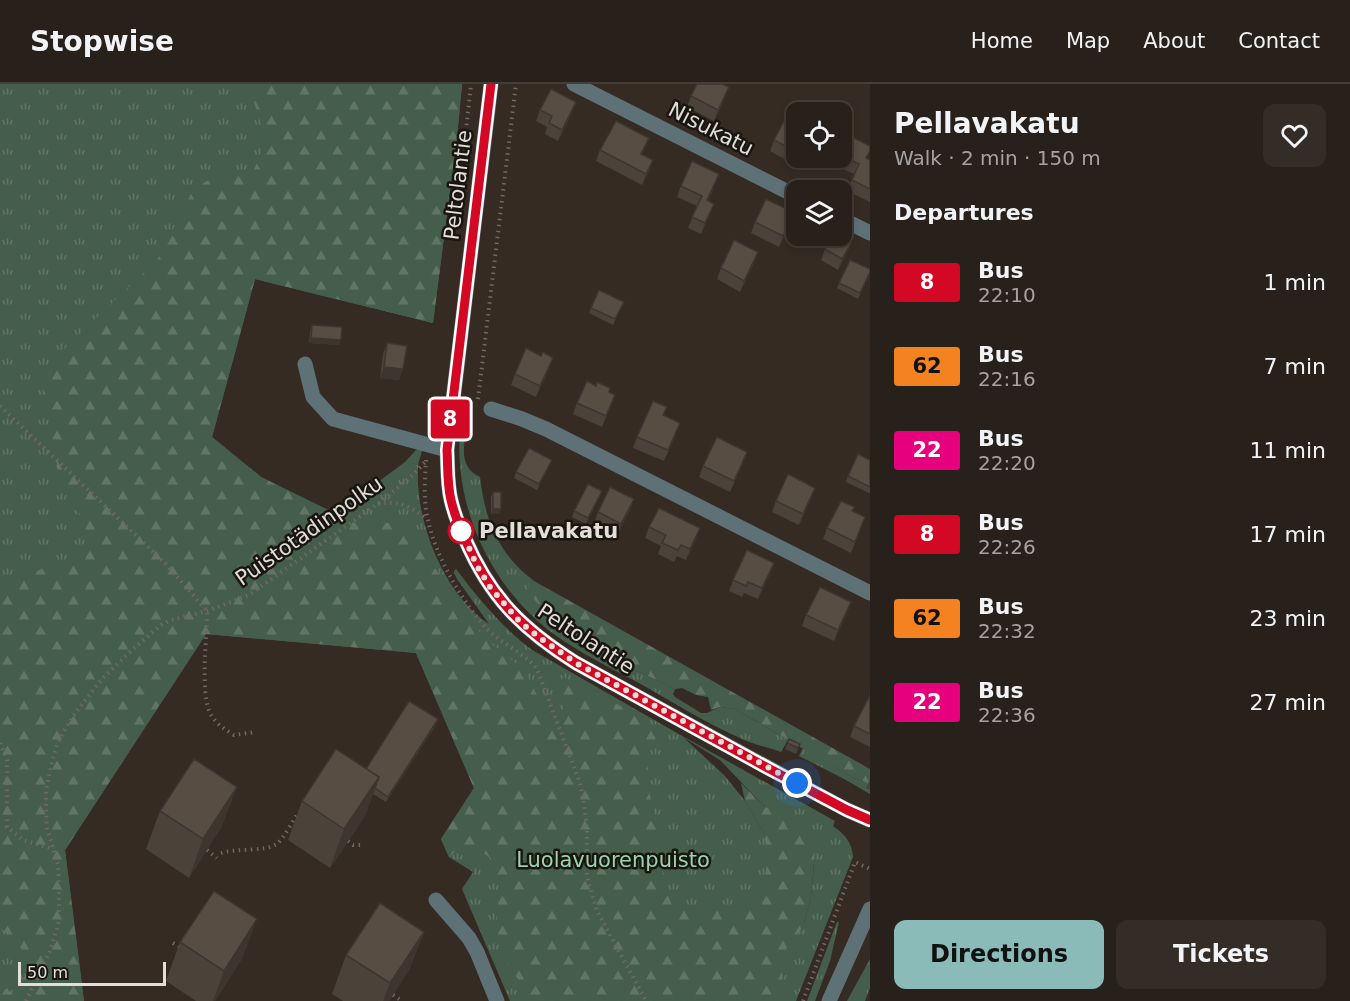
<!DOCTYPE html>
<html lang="en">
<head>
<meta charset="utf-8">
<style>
	body { margin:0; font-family:"DejaVu Sans",sans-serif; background:#342d27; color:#f1f3f6; height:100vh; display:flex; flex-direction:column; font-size:22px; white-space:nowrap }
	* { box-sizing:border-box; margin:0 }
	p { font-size:20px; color:#a5a3a2 }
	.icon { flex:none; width:33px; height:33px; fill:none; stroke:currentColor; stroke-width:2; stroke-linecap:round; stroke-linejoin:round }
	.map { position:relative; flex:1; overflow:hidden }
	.details { display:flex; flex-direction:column; background:#28201a; width:480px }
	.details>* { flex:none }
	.badge { padding:0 12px; border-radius:4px; font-size:21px; line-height:39px }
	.buttons { position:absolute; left:786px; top:18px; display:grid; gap:12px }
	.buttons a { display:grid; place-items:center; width:66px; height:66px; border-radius:12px; background:#28201a; box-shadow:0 3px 9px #0003,0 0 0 2px #443e39; font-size:30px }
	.scale { position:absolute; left:18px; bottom:15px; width:148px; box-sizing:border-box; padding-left:6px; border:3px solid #e4ded8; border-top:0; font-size:16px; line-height:21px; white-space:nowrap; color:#e4ded8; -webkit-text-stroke:4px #191511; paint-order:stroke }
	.you { position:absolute; width:30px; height:30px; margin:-15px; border:4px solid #fff; border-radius:50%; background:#1a73e8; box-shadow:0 0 0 9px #1a73e833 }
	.map>.badge { position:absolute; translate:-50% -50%; box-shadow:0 0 0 3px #fff }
	h2 { padding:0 24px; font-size:22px; line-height:54px }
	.round { display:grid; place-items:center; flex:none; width:63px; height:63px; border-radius:12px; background:#342d27 }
	.summary { display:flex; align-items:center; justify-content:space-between; height:102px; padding:0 24px }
	h1 { font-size:28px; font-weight:700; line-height:45px }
	.action { display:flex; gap:12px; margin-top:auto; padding:12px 24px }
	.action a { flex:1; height:69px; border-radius:12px; background:#8bbbb9; color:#111; font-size:24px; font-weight:700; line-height:69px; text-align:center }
	.action a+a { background:#342d27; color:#f1f3f6 }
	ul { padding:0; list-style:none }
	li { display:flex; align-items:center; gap:18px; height:84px; padding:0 24px }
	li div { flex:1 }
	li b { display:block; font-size:22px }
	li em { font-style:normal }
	li .badge { min-width:66px; font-weight:700; text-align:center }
	header { display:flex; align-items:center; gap:36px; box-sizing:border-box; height:84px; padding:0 30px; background:#28201a; border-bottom:2px solid #443e39 }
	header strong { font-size:28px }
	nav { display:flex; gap:33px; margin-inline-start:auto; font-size:21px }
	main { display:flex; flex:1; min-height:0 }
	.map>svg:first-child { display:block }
	.grass { fill:url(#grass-tufts); fill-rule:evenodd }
	.forest { fill:url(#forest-firs) }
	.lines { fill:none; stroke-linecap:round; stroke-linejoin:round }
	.path { stroke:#716861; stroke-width:4; stroke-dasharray:1.5 4.5; stroke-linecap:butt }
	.minor { stroke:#5d7176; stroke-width:15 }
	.wall { fill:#4b423a }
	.shaded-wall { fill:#3d362f }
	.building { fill:#574d43; stroke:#3d362f; stroke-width:1.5 }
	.line-casing { stroke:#fff; stroke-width:14 }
	.line { stroke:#d20824; stroke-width:9 }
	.walk { stroke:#e4ded8; stroke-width:6; stroke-dasharray:0 10.8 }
	.stop-dot { fill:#fff; stroke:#d20824; stroke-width:3 }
	.labels { text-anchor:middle; stroke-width:5; stroke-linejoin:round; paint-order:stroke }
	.street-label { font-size:21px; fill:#e4ded8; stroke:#191511 }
	.stop-label { font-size:21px; font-weight:bold; fill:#e4ded8; stroke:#191511; text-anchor:start }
	.park-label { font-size:21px; fill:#9ad4a9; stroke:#191511 }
</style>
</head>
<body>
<header>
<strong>Stopwise</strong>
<nav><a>Home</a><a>Map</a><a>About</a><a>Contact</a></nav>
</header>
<main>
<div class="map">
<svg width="870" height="917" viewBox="0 0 870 917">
	<defs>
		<pattern id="grass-tufts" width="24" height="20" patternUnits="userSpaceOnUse" patternTransform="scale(1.5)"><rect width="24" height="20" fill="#455e4b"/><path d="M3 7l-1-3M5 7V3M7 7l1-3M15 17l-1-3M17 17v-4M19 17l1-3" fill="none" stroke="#607564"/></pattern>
		<pattern id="forest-firs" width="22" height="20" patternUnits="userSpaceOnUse" patternTransform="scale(1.5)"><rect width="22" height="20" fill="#455e4b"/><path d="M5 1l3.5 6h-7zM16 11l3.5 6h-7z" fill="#607564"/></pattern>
	</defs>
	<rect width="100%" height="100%" fill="#352b23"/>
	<g class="grass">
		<path d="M0 0H462L458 43 433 239 255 195 212 353 261 393 335 430 405 378 418 364 422 365C422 371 418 377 418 383 415 436 443 510 489 540L457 495 454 489V487L456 485C478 514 504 546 534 567L677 649 835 737 833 742C845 751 852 758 853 773L796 917H510L462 805 473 788 449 773 441 755 474 704 416 569 206 550 65 766 84 917H0ZM683 653 720 676 765 723 815 768 811 813 804 839 764 749 745 717 725 692Z"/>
		<path d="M463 322 472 326C467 347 453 382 480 393 485 436 498 470 534 497L529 500 537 519 556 536 627 582 675 605 673 610 675 613 701 629H707L720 623 735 625 788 656 781 668C767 663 751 660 738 653 706 639 676 620 646 603 615 586 579 569 551 548 483 496 447 406 463 322Z"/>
		<polygon points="803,664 852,693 870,700 870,710 846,696 799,672"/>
		<polygon points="837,838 839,838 830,877 815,917 807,917"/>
		<polygon points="870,875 870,904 865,917 847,917"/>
	</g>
	<g class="forest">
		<polygon points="251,0 462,0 458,43 433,239 255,195 212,353 261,393 359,441 369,439 399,439 421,448 431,477 448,506 486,556 504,569 522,585 536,609 547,632 565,628 557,608 563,593 623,623 644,638 656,653 647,669 649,707 663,766 664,800 673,824 704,827 741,827 761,809 768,776 764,749 745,717 741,699 765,723 791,732 807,745 815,768 811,813 804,839 793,859 787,863 782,877 782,917 527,917 520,898 507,879 499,860 497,836 499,801 493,776 479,766 460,763 449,773 441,755 474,704 416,569 206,550 65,766 84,917 0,917 0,901 15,911 33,876 0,843 0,502 71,473 87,459 84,437 60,396 42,300 65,264 157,176 193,106 221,88 254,86 266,58 258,30 252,12"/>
		<polygon points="534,497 870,685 870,700 852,693 735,625 720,623 711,626 708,613 696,611 682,604 675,605 627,582 556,536 537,519 528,507 529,500"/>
	</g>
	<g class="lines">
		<g class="path">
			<polyline points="464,65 471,0"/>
			<polyline points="478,315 516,0"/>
			<path d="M0 322 165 479 207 527C207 552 200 608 210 629 215 639 224 645 234 651L255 648"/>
			<path d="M426 376C425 395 423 417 428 436 435 471 462 518 487 545 502 560 523 568 537 585L580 699 584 720 587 745V793L597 827 646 917"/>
			<path d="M378 420C398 416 411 423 426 434"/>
			<polyline points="0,659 7,676 7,743 23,756 53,765"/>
			<polyline points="348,757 353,761 363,761"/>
			<polyline points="207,766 217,774"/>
			<path d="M221 769C237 764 264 768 277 760 284 754 293 736 299 728"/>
			<polyline points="173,859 183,865"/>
			<polyline points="393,911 402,917"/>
			<polyline points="26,917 50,867 59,837 59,800 58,780 47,744 46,726 46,706 52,678 57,661 65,645 73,632 102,595 131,567 161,541 171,536 207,527 249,511 383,416 414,390 425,378"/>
			<polyline points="803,917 855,778 870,785"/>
		</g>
		<g class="minor">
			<path d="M491 0 447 366C448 382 447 400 451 416 454 429 459 442 465 455 490 513 522 545 576 579L752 675 847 726 870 736"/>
			<polyline points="574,0 796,112"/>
			<polyline points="842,135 870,149"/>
			<polyline points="305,280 313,313 333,335 447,366"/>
			<polyline points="491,325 522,335 546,345 870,509"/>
			<polyline points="436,816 469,854 477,868 497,917"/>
			<polyline points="829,917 870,825"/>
		</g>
	</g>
	<g class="wall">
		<polygon points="691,12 725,14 714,37 687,23"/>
		<polygon points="540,26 572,29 558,57 545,50 547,43 536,37"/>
		<polygon points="796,29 796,74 802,74 797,82 770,67 774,56 789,37"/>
		<polygon points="649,54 642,70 653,76 649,87 642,101 596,77 600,66"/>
		<polygon points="842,65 870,76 870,118 847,107 854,90 835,81 838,74 842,74"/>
		<polygon points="715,101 708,117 714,120 701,150 688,144 697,122 677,113 681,102"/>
		<polygon points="755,138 791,140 779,163 751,149"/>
		<polygon points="851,160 846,171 838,186 821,176 825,165"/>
		<polygon points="754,179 740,208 717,195 721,184"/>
		<polygon points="869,192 858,215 837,204 839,199"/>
		<polygon points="624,218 613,241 589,229 591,224"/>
		<polygon points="312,241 339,261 309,259 310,247"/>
		<polygon points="387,259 399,296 380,294 383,270"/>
		<polygon points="549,285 536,313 511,301 515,290"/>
		<polygon points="615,311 602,343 573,330 577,319"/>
		<polygon points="667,323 663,332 676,350 664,377 633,364 637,353"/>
		<polygon points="552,376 537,406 514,394 516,388"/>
		<polygon points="870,376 870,408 869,409 846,398 848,392"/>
		<polygon points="743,379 730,408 699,393 703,382"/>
		<polygon points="602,407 586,440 572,433 574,427"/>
		<polygon points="493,408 501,425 499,430 491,430 491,413"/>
		<polygon points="634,415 630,426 617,451 594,440 598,428"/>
		<polygon points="811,415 799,441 772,428 776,417"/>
		<polygon points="853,427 865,433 851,469 823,455 827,444"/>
		<polygon points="649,443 696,455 686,476 677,472 674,478 658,470 661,462 645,454"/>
		<polygon points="774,479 770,490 758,515 744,509 742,513 729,507 733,496"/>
		<polygon points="847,529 834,557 802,542 806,531"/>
		<polygon points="870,611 870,663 850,653 854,642"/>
		<polygon points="436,641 386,718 373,710 365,732 330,784 288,756 302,717 366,685"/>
		<polygon points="789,655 800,660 796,670 785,665"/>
		<polygon points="870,695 870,706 866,704"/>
		<polygon points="160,727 222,742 189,794 146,765"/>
		<polygon points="424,848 409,886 389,917 343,917 332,910 346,871"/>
		<polygon points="180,858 243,873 215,917 196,917 166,897"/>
	</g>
	<g class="shaded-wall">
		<polygon points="729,3 725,14 714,37 718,26"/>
		<polygon points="576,18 572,29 558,57 562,46"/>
		<polygon points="653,76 649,87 642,101 646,90"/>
		<polygon points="719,90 715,101 703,127 707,116"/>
		<polygon points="714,120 710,131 701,150 705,139"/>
		<polygon points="795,129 791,140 779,163 783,152"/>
		<polygon points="851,160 846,171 838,186 842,175"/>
		<polygon points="758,168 754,179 740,208 744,197"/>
		<polygon points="311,254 341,256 339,261 309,259"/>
		<polygon points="553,274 549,285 536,313 540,302"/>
		<polygon points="384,283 403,285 399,296 380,294"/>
		<polygon points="815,404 811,415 799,441 803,430"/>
		<polygon points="634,415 630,426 617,451 621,440"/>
		<polygon points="493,425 501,425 499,430 491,430"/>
		<polygon points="700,444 696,455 686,476 690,465"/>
		<polygon points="774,479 770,490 758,515 762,504"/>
		<polygon points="851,518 847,529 834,557 838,546"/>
		<polygon points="438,635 436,641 386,718 388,713"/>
		<polygon points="379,693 365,732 330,784 344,745"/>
		<polygon points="237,703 222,742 189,794 203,755"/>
		<polygon points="257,835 243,873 215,917 213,917 224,887"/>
		<polygon points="424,848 409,886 389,917 383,917 390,899"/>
	</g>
	<g class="building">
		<polygon points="697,0 722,0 729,3 718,26 691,12"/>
		<polygon points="551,5 576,18 562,46 549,39 552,32 540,26"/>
		<polygon points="794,27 796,29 796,68 774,56 785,35 789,37"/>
		<polygon points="616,37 649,54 641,70 653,76 646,90 600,66"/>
		<polygon points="848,51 870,62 870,67 866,74 870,76 870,105 852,96 859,80 842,71 842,65"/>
		<polygon points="692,77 719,90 707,116 714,120 705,139 692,133 702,112 681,102"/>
		<polygon points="766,115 795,129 783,152 755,138"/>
		<polygon points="832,152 836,152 851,160 842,175 825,165"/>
		<polygon points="734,156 758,168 744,197 721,184"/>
		<polygon points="850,176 870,185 870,188 860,209 839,199"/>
		<polygon points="599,206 624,218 615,235 591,224"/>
		<polygon points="312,241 342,243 341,256 311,254"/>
		<polygon points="387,259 407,262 403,285 384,283"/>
		<polygon points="526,264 541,272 543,268 553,274 540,302 515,290"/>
		<polygon points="587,297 596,302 597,298 610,304 609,308 615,311 606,332 577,319"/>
		<polygon points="653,317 667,323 663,331 680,339 668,366 637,353"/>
		<polygon points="717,353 747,368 734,397 703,382"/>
		<polygon points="529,364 552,376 539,400 516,388"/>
		<polygon points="858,370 870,376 870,403 848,392"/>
		<polygon points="788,390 815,404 803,430 776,417"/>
		<polygon points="588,400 602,407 588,434 574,427"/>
		<polygon points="610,403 634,415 621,440 598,428"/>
		<rect x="493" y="408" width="8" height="17"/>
		<polygon points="841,417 855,423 852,427 865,433 855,458 827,444"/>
		<polygon points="659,424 700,444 690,465 681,461 678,466 662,459 666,451 649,443"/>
		<polygon points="747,466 774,479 762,504 748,498 746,502 733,496"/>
		<polygon points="820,503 851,518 838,546 806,531"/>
		<polygon points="870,611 870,650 854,642"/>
		<polygon points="409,617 438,635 388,713 375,704 379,693 366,685"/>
		<polygon points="789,655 800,660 798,664 787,659"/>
		<polygon points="336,665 379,693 344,745 302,717"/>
		<polygon points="194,675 237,703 203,755 160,727"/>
		<polygon points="214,807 257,835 224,887 180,858"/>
		<polygon points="380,819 424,848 390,899 346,871"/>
	</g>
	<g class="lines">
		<g class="line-casing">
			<path id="line" d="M491 0 447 366C448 382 447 400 451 416 454 429 459 442 465 455 490 513 522 545 576 579L766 683 847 726 870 736"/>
		</g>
		<use href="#line" class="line"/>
		<polyline class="walk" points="461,447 461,446 477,482 490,503 520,538 540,554 576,579 797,699"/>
	</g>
	<circle class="stop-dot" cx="461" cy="447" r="12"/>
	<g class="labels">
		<g class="street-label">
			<text transform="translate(711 45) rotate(27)" y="7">Nisukatu</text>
			<text transform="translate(458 101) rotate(-83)" y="7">Peltolantie</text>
			<text transform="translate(309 447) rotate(-35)" y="7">Puistotädinpolku</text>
			<text transform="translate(586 555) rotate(33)" y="7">Peltolantie</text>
		</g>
		<g class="stop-label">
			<text x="479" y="454">Pellavakatu</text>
		</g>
		<g class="park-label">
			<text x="613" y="783">Luolavuorenpuisto</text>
		</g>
	</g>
</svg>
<div class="buttons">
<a><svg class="icon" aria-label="locate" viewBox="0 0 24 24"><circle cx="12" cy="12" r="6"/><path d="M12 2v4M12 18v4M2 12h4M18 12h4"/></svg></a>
<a><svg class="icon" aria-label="layers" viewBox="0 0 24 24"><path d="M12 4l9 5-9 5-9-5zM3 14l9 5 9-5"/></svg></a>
</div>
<div class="scale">50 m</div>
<div class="you" style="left:797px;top:699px"></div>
<b class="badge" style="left:450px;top:335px;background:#d20824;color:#fff">8</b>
</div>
<section class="details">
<div class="summary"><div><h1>Pellavakatu</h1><p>Walk · 2 min · 150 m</p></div><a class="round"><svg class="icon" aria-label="heart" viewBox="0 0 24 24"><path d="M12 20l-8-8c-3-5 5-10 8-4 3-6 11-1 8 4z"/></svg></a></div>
<h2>Departures</h2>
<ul>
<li><span class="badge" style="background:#d20824;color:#fff">8</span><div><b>Bus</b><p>22:10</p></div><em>1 min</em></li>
<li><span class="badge" style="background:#f58220;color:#111">62</span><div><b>Bus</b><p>22:16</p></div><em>7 min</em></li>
<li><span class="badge" style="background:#e6007e;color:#fff">22</span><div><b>Bus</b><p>22:20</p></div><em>11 min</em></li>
<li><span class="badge" style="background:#d20824;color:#fff">8</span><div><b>Bus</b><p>22:26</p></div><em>17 min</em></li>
<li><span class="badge" style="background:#f58220;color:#111">62</span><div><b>Bus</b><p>22:32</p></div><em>23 min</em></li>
<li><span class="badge" style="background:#e6007e;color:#fff">22</span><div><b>Bus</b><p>22:36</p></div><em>27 min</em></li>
</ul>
<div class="action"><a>Directions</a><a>Tickets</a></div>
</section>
</main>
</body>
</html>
